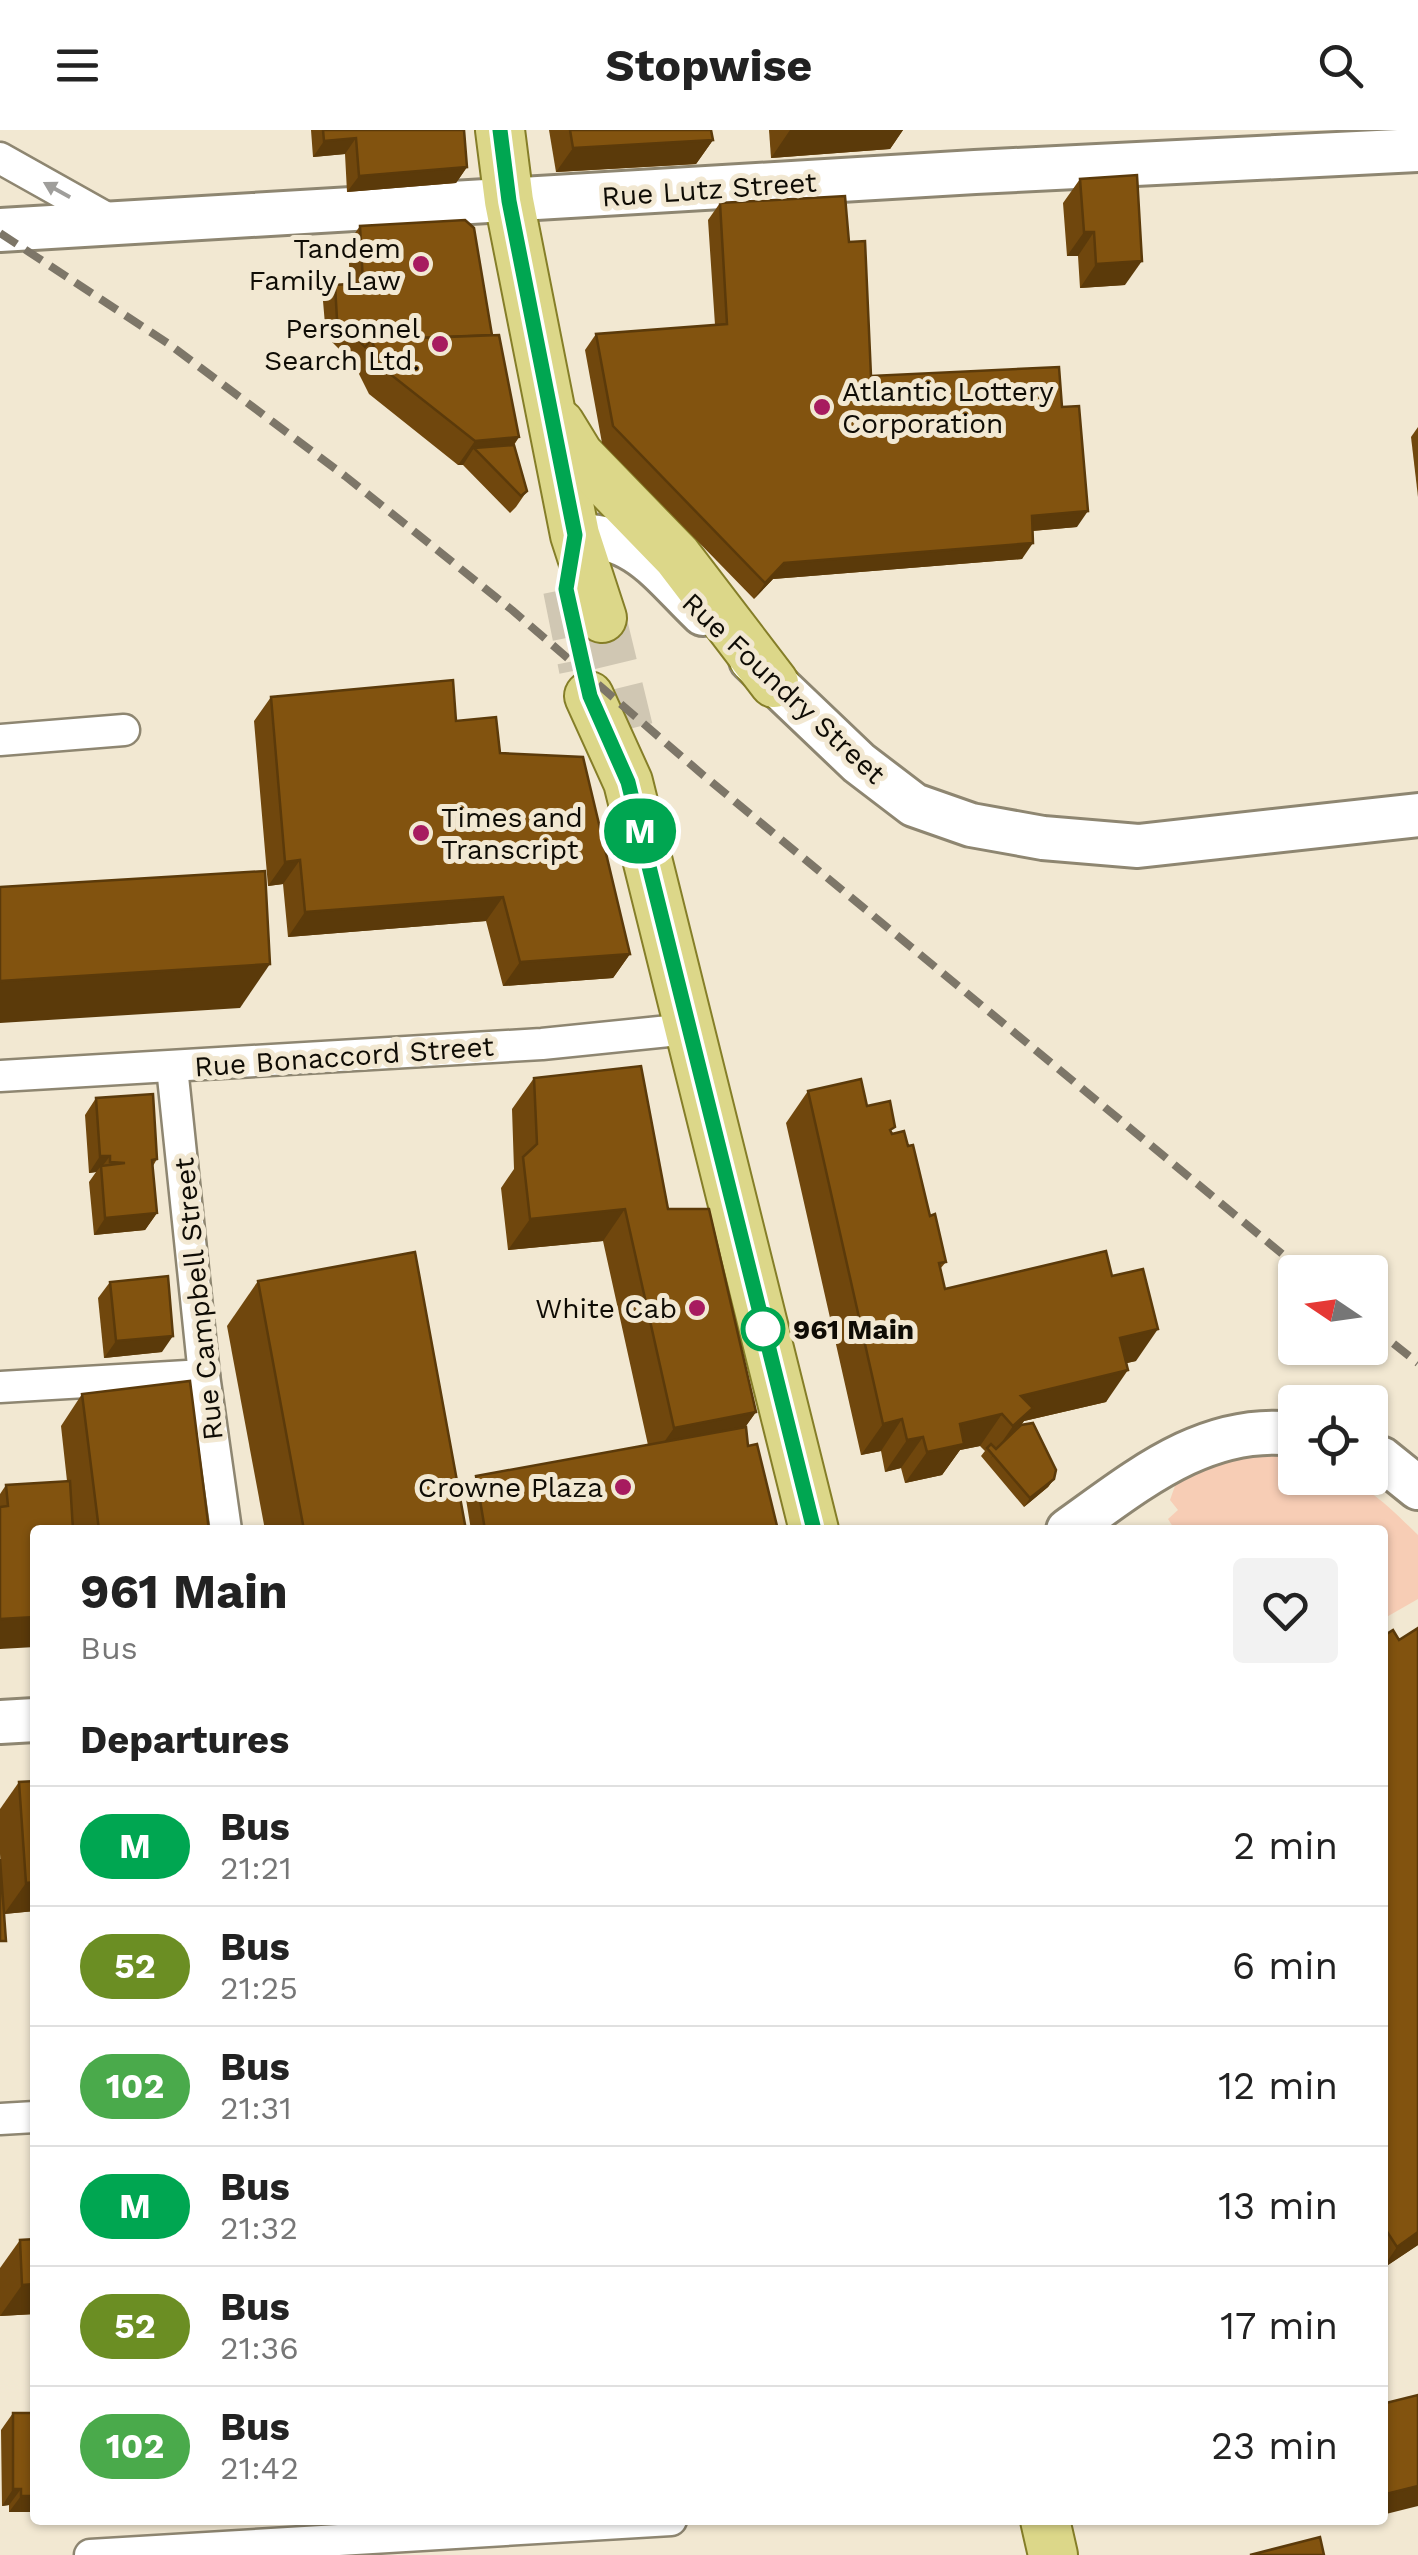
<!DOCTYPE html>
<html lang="en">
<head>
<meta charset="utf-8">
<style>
	body { margin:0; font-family:"Work Sans",sans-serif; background:#f2f2f2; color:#222; height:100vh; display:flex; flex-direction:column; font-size:38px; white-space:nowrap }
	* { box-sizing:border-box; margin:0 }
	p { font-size:32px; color:#767676 }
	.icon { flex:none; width:55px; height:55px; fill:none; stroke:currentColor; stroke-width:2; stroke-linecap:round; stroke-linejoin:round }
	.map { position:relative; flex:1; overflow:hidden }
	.drawer { position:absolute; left:30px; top:1395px; width:1358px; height:1000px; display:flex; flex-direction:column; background:#fff; border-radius:10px; box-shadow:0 2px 8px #0004 }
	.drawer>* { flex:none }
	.badge { padding:0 20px; border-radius:32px; font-size:35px; line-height:65px }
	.needle { width:65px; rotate:283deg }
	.controls { position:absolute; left:1278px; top:1125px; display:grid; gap:20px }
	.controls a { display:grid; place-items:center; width:110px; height:110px; border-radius:10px; background:#fff; box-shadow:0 2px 8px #0004; font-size:50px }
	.map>.badge { position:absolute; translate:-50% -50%; box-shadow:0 0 0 5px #fff }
	h2 { padding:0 50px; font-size:38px; line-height:90px }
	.round { display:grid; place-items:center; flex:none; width:105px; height:105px; border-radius:10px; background:#f2f2f2 }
	.summary { display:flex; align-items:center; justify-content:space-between; height:170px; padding:0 50px }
	h1 { font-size:48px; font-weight:700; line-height:75px }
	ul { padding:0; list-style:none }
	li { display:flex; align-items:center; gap:30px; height:120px; padding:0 50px; border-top:2px solid #e0e0e0 }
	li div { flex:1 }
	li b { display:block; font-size:38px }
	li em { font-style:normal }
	li .badge { min-width:110px; font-weight:700; text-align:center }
	header { display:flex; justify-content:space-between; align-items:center; height:130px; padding:0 50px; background:#fff; font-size:45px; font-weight:700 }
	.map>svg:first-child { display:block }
	.green { fill:#f7cdb5 }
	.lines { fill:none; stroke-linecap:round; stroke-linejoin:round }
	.primary-tunnel { stroke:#d0c7b3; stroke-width:48; stroke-dasharray:48 24; stroke-linecap:butt }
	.street-casing { stroke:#8e8671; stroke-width:35 }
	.secondary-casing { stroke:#8e8671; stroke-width:48 }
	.primary-casing { stroke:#857e28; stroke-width:52 }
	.street { stroke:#fff; stroke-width:30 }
	.secondary { stroke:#fff; stroke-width:42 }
	.primary { stroke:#dcd789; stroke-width:48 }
	.rail { stroke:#7d7668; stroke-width:8; stroke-dasharray:20 10; stroke-linecap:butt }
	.wall { fill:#70470d }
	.shaded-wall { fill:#5b3a0a }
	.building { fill:#82530f; stroke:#5b3a0a; stroke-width:2.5 }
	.oneway { fill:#9f9e9b }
	.line-casing { stroke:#fff; stroke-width:22 }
	.line { stroke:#00a651; stroke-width:15 }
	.poi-dot { fill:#a71b5f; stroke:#f2e8d2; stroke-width:4 }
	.stop-dot { fill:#fff; stroke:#00a651; stroke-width:5 }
	.labels { text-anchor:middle; stroke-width:10; stroke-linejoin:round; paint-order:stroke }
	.street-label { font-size:28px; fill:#0f0c05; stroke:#f2e8d2 }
	.poi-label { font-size:28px; fill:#0f0c05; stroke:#f2e8d2; text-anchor:end }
	.stop-label { font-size:28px; font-weight:bold; fill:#0f0c05; stroke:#f2e8d2; text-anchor:start }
</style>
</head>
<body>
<header><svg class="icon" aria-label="menu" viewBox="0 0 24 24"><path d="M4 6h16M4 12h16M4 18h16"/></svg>Stopwise<svg class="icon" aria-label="search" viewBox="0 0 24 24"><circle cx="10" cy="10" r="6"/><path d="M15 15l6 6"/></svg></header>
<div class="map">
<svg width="1418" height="2425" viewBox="0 0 1418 2425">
	<rect width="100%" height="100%" fill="#f2e8d2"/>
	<path class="green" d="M1271 1322 1295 1323V1348C1308 1348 1324 1345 1337 1348 1369 1354 1395 1383 1418 1405V1469L1383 1489 1382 1400H1175L1168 1389 1178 1380 1170 1370 1176 1353 1205 1336Z"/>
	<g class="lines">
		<g class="primary-tunnel">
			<polyline points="567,459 583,539"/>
			<polyline points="602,488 629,599"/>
		</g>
		<g class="street-casing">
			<g id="street">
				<polyline points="0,28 114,92"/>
				<polyline points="0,610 124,600"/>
				<polyline points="172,937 204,1245 226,1400"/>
				<polyline points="0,946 542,914 688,899"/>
				<polyline points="0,1257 204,1245"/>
				<polyline points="0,1989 35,1987"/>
				<polyline points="90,2425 671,2390"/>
			</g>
		</g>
		<g class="secondary-casing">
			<g id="secondary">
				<polyline points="0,100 975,42 1418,20"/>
				<path d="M575 405C638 405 661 444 703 484"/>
				<polyline points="751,530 859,633 914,675 971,695 1043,708 1138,716 1418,685"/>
				<polyline points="1370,1324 1382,1329 1418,1358"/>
				<path d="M1068 1400C1137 1351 1205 1293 1295 1304"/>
				<polyline points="0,1592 35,1590"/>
			</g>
		</g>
		<g class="primary-casing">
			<g id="primary">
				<polyline points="500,0 509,71 575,405 602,488"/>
				<polyline points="560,294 579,325 677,426 774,553"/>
				<polyline points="589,566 628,652 814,1400"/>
				<polyline points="1045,2390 1053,2425"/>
			</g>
		</g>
		<use href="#street" class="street"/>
		<use href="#secondary" class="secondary"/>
		<use href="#primary" class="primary"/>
		<g class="rail">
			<polyline points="0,103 169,214 345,346 512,480 703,645 1304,1142"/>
			<polyline points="1370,1195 1418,1233"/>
		</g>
	</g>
	<g class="wall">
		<polygon points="311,0 464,0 467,37 456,53 347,62 345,24 313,27"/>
		<polygon points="549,0 711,0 713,10 696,34 556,42"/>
		<polygon points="769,0 903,0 890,19 771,28"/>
		<polygon points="1080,49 1125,155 1080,158 1078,126 1067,126 1063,73"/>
		<polygon points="720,73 849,112 871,246 1062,277 1077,397 1032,401 1022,429 773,449 754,469 602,313 585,220 596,204 715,195 708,90"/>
		<polygon points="360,96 492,205 519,307 514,315 527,361 516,377 510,383 463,335 458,335 369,264 354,234 326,206 323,171 335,155 350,154 348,113"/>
		<polygon points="1418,297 1418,367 1411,307"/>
		<polygon points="271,567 456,591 500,623 630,824 613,848 503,856 486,791 288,807 283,754 268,756 254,591"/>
		<polygon points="534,948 668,1079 756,1282 745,1297 748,1316 778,1400 471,1400 465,1363 476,1346 648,1315 603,1111 508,1120 501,1058 514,1039 512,979"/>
		<polygon points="808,961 867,976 891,1003 908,1016 946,1132 940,1139 945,1159 1136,1231 1126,1233 1106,1272 1024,1291 1021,1295 1054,1349 1048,1357 1024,1377 981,1326 985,1321 980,1316 960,1320 942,1345 905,1353 901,1338 885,1342 881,1321 861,1325 786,993"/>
		<polygon points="96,968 157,1029 153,1036 157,1083 145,1100 94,1105 89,1052 96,1042 89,1043 85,985"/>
		<polygon points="258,1151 466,1400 265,1400 227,1196"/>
		<polygon points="110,1152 162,1222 104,1228 98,1168"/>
		<polygon points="82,1264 209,1400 73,1400 0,1519 0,1364 6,1355 67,1351 61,1296"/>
		<polygon points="1382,1507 1418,2115 1382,2139"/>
		<polygon points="19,1652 35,1781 4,1784 0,1724 0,1679"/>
		<polygon points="35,2109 35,2184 0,2186 0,2138 20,2110"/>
		<polygon points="13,2283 35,2382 9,2382 9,2375 2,2376 1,2300"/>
	</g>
	<g class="shaded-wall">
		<polygon points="790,0 903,0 890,19 771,28"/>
		<polygon points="356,8 345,24 313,27 324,11"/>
		<polygon points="713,10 696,34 556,42 573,18"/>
		<polygon points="467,37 456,53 347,62 359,46"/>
		<polygon points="1084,102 1094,102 1078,126 1067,126"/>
		<polygon points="1142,131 1125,155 1080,158 1096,134"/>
		<polygon points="519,307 502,331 474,318 463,335 458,335 475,311"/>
		<polygon points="1088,381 1077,397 1020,402 1032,386"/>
		<polygon points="1033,413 1022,429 773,449 754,469 765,453 784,433"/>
		<polygon points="300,730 283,754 268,756 285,732"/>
		<polygon points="503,767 486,791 288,807 305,782"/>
		<polygon points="630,824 613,848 503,856 520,832"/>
		<polygon points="270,834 240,878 0,893 0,851"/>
		<polygon points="100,1026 110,1026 101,1038 101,1036 96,1042 89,1043"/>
		<polygon points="625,1079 603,1111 508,1120 530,1089"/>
		<polygon points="157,1083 145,1100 94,1105 105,1088"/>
		<polygon points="1158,1199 1136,1231 1098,1240 1120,1208"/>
		<polygon points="173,1206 162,1222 104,1228 116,1211"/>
		<polygon points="1128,1240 1106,1272 1024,1291 1011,1309 991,1328 1013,1296 1021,1266"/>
		<polygon points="756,1282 734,1313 652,1329 674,1298"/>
		<polygon points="1002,1284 980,1316 960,1320 942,1345 905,1353 927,1322 960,1294"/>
		<polygon points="902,1289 881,1321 861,1325 883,1294"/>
		<polygon points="923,1307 901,1338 885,1342 907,1310"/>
		<polygon points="1054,1349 1048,1357 1024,1377 1030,1368"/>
		<polygon points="35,1487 35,1517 0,1519 0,1489"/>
		<polygon points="35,1752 35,1781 4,1784 26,1753"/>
		<polygon points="1418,2102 1418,2115 1382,2139 1397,2117"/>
		<polygon points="35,2154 35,2184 0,2186 22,2155"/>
		<polygon points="1418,2356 1418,2376 1382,2385 1382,2369 1386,2364"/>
		<polygon points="13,2359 21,2359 9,2375 2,2376"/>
		<polygon points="21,2366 35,2366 35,2382 9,2382"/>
	</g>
	<g class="building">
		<polygon points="323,0 464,0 467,37 359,46 356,8 324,11"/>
		<polygon points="570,0 711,0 713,10 573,18"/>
		<polygon points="1137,45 1142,131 1096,134 1094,102 1084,102 1080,49"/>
		<polygon points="845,66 849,112 865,111 871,246 1059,237 1062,277 1079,276 1088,381 1032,386 1033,413 784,433 765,453 613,296 596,204 727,194 720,73"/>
		<polygon points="465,90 474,98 492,205 371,210 365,217 337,189 335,155 363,153 360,96"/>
		<polygon points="499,205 519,307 475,311 385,240 371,210"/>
		<polygon points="514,315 527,361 521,366 474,318"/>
		<polygon points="453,550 456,591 496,587 500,623 583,627 630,824 520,832 503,767 305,782 300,730 285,732 271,567"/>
		<polygon points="265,741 270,834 0,851 0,757"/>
		<polygon points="641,936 668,1079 709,1079 756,1282 674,1298 625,1079 530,1089 523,1027 537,1014 534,948"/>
		<polygon points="861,949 867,976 890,971 895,997 890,1000 892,1004 904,1001 908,1016 913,1015 930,1086 935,1084 946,1132 939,1133 945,1159 1106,1121 1112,1146 1143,1139 1158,1199 1120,1208 1128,1240 1021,1266 1033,1278 1013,1296 1002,1284 960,1294 964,1314 927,1322 923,1307 907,1310 902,1289 883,1294 808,961"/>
		<polygon points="153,964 157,1029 152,1030 157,1083 105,1088 101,1036 125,1033 110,1032 110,1026 100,1026 96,968"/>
		<polygon points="415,1122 466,1400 304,1400 258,1151"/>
		<polygon points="168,1146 173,1206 116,1211 110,1152"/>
		<polygon points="190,1251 209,1400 99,1400 82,1264"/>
		<polygon points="1033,1293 1056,1340 1054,1349 1030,1368 987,1318 991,1314 996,1319 1021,1295"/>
		<polygon points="746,1297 748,1316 757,1314 778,1400 485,1400 476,1346"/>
		<polygon points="70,1351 73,1400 35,1400 35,1487 0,1489 0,1377 8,1376 6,1355"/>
		<polygon points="1418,1498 1418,2102 1397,2117 1382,2094 1382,1507 1393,1500 1399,1510"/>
		<polygon points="35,1651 35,1752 26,1753 19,1652"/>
		<polygon points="0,1729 6,1811 0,1811"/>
		<polygon points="35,2109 35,2154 22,2155 20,2110"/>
		<polygon points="1418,2265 1418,2356 1386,2364 1382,2352 1382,2274"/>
		<polygon points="13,2283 35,2283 35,2366 21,2366 21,2359 13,2359"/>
		<polygon points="1320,2407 1324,2425 1250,2425"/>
	</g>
	<defs><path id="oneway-solid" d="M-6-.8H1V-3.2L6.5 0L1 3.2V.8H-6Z" transform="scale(2.5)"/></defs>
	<use class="oneway" href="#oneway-solid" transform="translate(57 60) rotate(-151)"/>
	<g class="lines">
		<g class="line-casing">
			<polyline id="line" points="500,0 509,71 575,405 566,459 582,531 590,566 628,652 814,1400"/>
		</g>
		<use href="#line" class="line"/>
	</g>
	<g class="poi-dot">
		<circle cx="421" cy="134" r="10"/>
		<circle cx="440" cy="214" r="10"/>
		<circle cx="822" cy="277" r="10"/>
		<circle cx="421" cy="703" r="10"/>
		<circle cx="697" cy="1178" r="10"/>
		<circle cx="623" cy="1357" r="10"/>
	</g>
	<circle class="stop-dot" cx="763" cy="1199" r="20"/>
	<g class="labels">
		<g class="street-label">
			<text transform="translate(709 59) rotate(-4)" y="10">Rue Lutz Street</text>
			<text transform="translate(784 558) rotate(43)" y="10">Rue Foundry Street</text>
			<text transform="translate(344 926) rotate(-4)" y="10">Rue Bonaccord Street</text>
			<text transform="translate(198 1169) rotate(-96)" y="10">Rue Campbell Street</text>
		</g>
		<g class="poi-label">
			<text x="401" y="128">Tandem<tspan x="401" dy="32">Family Law</tspan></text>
			<text x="420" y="208">Personnel<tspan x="420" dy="32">Search Ltd.</tspan></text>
			<text x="842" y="271" text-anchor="start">Atlantic Lottery<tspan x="842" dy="32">Corporation</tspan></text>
			<text x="441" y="697" text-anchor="start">Times and<tspan x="441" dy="32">Transcript</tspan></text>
			<text x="677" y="1188">White Cab</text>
			<text x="603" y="1367">Crowne Plaza</text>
		</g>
		<g class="stop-label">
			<text x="793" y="1209">961 Main</text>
		</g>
	</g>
</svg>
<div class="controls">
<a><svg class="needle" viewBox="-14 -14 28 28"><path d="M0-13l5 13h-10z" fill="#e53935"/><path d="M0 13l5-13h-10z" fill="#767676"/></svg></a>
<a><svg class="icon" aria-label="locate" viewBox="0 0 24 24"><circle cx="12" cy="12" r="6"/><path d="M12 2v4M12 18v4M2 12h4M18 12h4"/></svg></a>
</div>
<b class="badge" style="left:640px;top:701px;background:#00a651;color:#fff">M</b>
<section class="drawer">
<div class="summary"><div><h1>961 Main</h1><p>Bus</p></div><a class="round"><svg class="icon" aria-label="heart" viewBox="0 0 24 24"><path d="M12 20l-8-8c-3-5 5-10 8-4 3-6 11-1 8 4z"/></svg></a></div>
<h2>Departures</h2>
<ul>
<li><span class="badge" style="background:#00a651;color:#fff">M</span><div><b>Bus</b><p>21:21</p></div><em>2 min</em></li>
<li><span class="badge" style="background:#6b8e23;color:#fff">52</span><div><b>Bus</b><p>21:25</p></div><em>6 min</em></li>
<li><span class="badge" style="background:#4aaa4b;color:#fff">102</span><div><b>Bus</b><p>21:31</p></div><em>12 min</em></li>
<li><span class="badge" style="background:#00a651;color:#fff">M</span><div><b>Bus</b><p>21:32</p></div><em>13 min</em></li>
<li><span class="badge" style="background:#6b8e23;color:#fff">52</span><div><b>Bus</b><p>21:36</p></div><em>17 min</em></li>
<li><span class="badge" style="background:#4aaa4b;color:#fff">102</span><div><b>Bus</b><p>21:42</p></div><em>23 min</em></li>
</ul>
</section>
</div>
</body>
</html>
